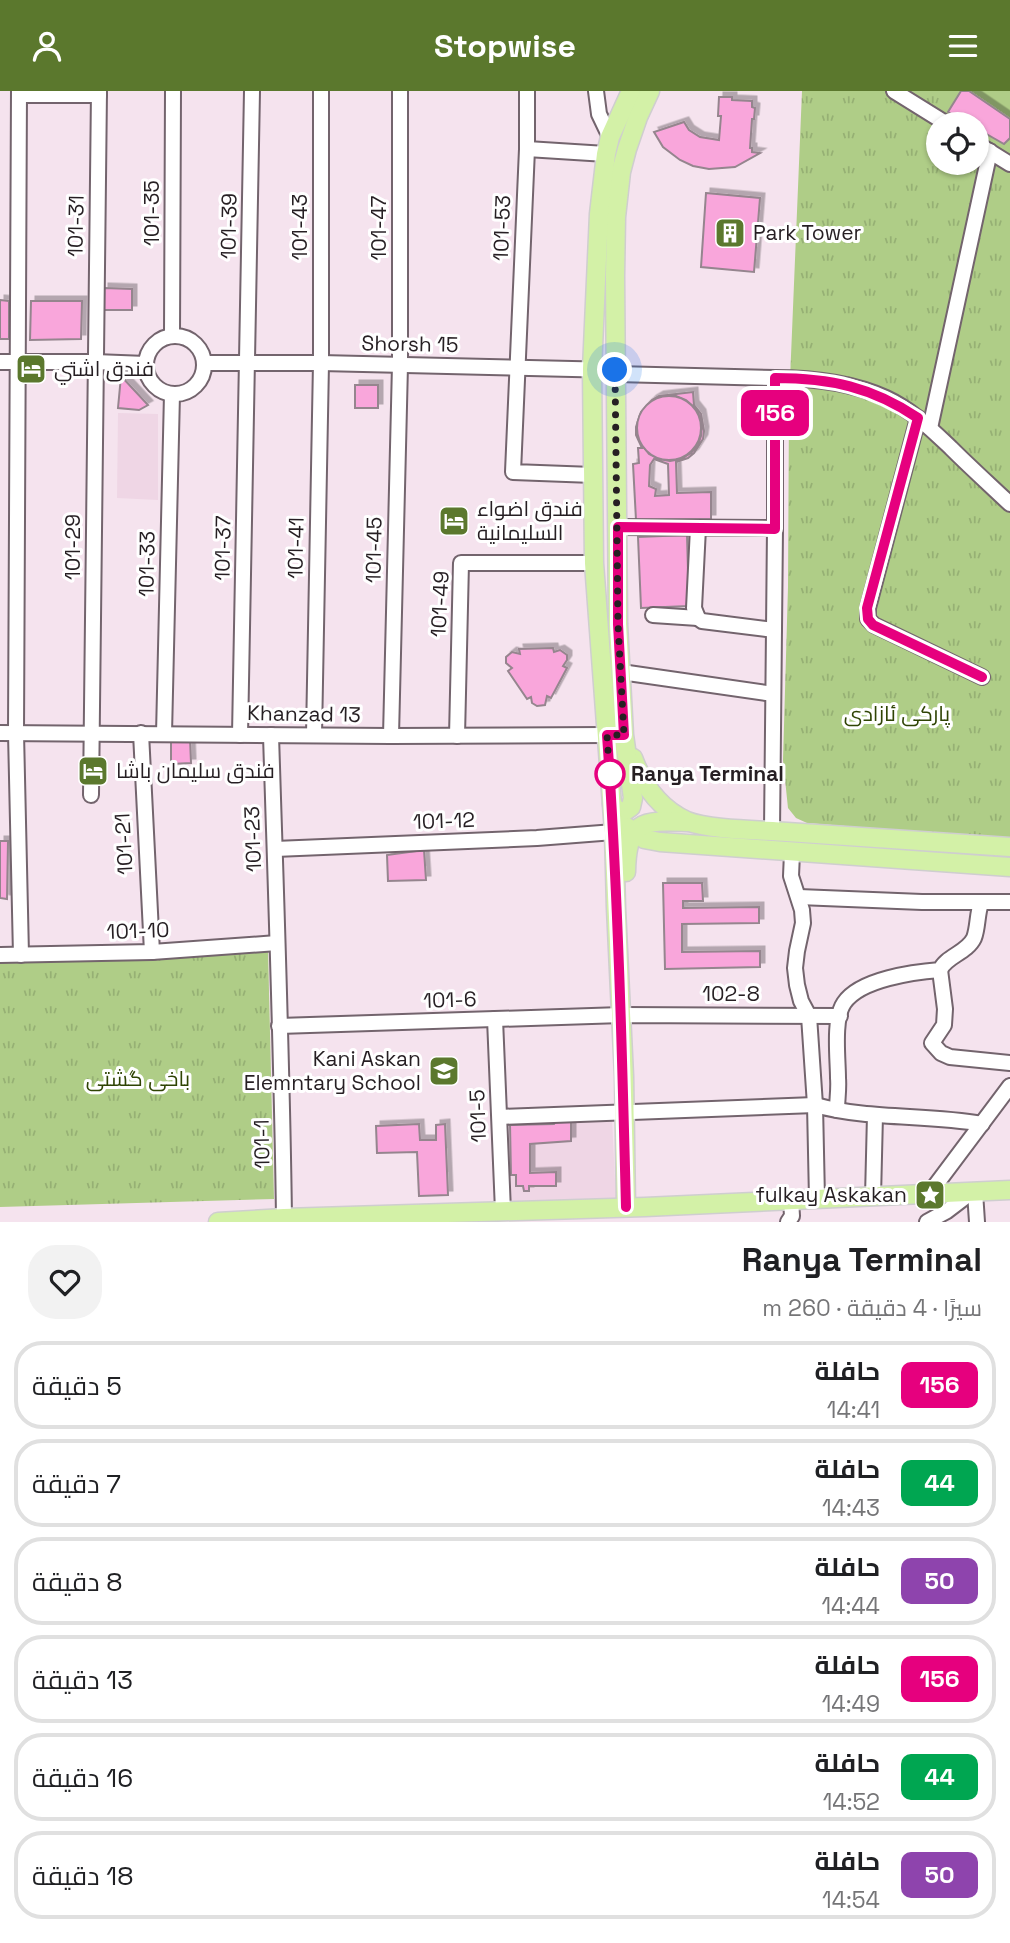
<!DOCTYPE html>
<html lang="ar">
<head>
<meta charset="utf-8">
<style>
	body { margin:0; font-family:"Space Grotesk",Cairo,sans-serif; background:#f2f2f2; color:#202124; direction:rtl; height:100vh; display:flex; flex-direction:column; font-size:26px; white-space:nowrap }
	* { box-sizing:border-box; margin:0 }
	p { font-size:23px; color:#757577 }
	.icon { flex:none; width:38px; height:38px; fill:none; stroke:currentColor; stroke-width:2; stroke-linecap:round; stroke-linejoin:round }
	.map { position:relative; height:1131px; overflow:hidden; direction:ltr }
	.details { display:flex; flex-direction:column; background:#fff; flex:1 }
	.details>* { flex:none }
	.badge { padding:0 14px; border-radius:10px; font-size:24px; line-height:46px }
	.tools { position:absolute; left:926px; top:21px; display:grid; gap:14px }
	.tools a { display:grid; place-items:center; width:63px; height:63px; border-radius:50%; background:#fff; box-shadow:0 2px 5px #0004; font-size:35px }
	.you { position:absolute; width:35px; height:35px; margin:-18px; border:5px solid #fff; border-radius:50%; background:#1a73e8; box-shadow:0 0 0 10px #1a73e833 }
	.map>.badge { position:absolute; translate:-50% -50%; box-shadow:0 0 0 4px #fff }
	.round { display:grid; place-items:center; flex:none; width:74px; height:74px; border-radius:28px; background:#f2f2f2 }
	.head { display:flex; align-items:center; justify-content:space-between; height:119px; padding:0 28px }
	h1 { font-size:33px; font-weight:600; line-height:52px }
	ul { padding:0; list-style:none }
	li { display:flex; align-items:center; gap:21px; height:88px; margin:0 14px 10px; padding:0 14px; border:4px solid #e0e0e0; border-radius:28px }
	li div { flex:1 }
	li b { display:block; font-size:26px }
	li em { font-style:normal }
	li .badge { min-width:77px; font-weight:700; text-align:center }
	header { display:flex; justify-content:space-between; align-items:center; height:91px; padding:0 28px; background:#5b782d; color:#fff; font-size:32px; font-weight:600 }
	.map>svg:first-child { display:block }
	.built { fill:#efd6e5 }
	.grass { fill:url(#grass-tufts); fill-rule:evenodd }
	.building { fill:#f9a6db; stroke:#95858e; stroke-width:2; fill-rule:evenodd; filter:url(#shadow) }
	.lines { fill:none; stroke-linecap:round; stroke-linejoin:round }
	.minor-casing { stroke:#73646d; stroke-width:18 }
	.major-casing { stroke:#cfcecf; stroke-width:21 }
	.minor { stroke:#fff; stroke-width:14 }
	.major { stroke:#d3f1a7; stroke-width:18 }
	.line-casing { stroke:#fff; stroke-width:16 }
	.line { stroke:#e6007e; stroke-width:10 }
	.walk { stroke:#261f23; stroke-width:7; stroke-dasharray:0 12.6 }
	.stop-dot { fill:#fff; stroke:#e6007e; stroke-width:3.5 }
	.labels { text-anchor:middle; stroke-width:6; stroke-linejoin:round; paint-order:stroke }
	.street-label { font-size:21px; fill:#261f23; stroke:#fff }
	.poi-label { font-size:21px; fill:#261f23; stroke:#fff; text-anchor:start }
	.park-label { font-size:21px; fill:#2f4404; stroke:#fff }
	.stop-label { font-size:21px; font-weight:bold; fill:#261f23; stroke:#fff; text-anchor:start }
</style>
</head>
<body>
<header><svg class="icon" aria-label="menu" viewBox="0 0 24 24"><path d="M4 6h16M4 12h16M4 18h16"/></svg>Stopwise<svg class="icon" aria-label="person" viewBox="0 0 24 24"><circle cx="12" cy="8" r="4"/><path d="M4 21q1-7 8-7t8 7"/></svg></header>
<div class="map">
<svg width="1010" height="1131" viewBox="0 0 1010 1131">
	<defs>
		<pattern id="grass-tufts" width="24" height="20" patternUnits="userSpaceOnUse" patternTransform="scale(1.75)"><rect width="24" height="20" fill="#afcd87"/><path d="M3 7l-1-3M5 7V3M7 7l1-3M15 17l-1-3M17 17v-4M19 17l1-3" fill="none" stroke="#96b074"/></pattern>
		<filter id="shadow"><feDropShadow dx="4.5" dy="-4.5" stdDeviation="0" flood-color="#0004"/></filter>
	</defs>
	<rect width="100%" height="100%" fill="#f5e3ee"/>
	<g class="built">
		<polygon points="118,322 158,323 158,409 117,407"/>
		<polygon points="612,1027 616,1110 511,1115 507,1032"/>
	</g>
	<g class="grass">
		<path d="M802 0H1010V748L807 732 796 727 788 717 783 669 788 496 789 313ZM938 33H976V72H938Z"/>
		<polygon points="268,858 274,1108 0,1116 0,871"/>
	</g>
	<g class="building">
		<polygon points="961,0 969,0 1010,28 1010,47 1004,53 976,37 976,33 969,33 948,21"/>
		<polygon points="719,6 732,6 732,9 752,10 752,16 755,17 754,28 752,28 750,57 752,57 752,61 760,62 735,76 709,78 693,75 680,69 663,56 654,41 684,31 689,39 700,46 719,49 721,25 718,25"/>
		<polygon points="706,102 760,107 754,181 701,176"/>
		<polygon points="104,197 132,198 132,219 104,219"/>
		<polygon points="0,209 9,210 9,248 0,248"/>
		<polygon points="31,210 82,210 81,248 30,249"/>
		<polygon points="121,285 148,314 139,319 118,317"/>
		<rect x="355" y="294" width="23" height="23"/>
		<path d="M693 301 694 314 701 323 704 340 703 348 694 362 688 367 676 371 677 402 711 401V428L636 429 633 373 639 372 638 357H642L636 344V336L641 321 652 309 659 305ZM666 305H676L686 309 694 316 699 324 702 334 701 345 698 354 691 362 681 368 670 370 659 368 649 363 642 354 637 344V333L641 322 648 313 656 307ZM654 368 668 373 669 404 655 405 656 398 649 395 650 374Z"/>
		<circle cx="669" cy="337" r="32"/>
		<polygon points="687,444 689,515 641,517 638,446"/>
		<polygon points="553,557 554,561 560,559 567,564 567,569 563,575 567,577 551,607 547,605 545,614 537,615 532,612 531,606 527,608 508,580 512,577 506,572 506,566 512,561 520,563 519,558"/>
		<polygon points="171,648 190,648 191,672 171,673"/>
		<polygon points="0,750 8,750 7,808 0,807"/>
		<polygon points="424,759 426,789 388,790 387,764"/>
		<polygon points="663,792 702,792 703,810 683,810 683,817 759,816 759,832 682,833 682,861 760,860 760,876 665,878"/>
		<polygon points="571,1030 571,1050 530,1053 530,1082 556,1081 556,1095 529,1095 529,1100 524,1100 523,1095 516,1095 516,1084 511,1084 510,1034 554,1033 555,1031"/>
		<polygon points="419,1033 420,1049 436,1049 436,1034 445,1033 448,1104 419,1105 417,1061 377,1062 376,1035"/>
	</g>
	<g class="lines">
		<g class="minor-casing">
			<g id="minor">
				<polyline points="19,0 16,642 21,864"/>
				<polyline points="527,0 527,58 513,381 593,384"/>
				<polyline points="596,0 599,23 610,46"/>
				<polyline points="894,0 947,33"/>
				<polyline points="19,4 99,4"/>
				<polyline points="976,52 1010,73"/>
				<polyline points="527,58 606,63"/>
				<circle cx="175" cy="274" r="29"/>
				<polyline points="172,245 173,0"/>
				<polyline points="0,271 95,271 146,273"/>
				<polyline points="205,272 321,272 615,279"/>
				<polyline points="616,283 775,287 775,437 772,740"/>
				<path d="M775 287C813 287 851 291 886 307 912 319 931 338 951 357 970 376 990 394 1010 413"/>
				<polyline points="918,327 868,517 868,528 874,534 982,586"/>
				<polyline points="930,337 990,60"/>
				<polyline points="618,436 775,437"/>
				<polyline points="698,437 694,517 698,527 702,530 774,539"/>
				<polyline points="653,524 698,527"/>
				<polyline points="621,581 773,603"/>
				<polyline points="0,642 391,645 607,644"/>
				<polyline points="141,642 152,861"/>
				<polyline points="164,643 172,303"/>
				<polyline points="240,644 252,0"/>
				<path d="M271 644C276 805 282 966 284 1127"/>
				<polyline points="314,644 321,272 321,0"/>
				<polyline points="391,645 400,274 400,0"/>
				<polyline points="457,645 461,472 594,472"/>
				<polyline points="91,704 99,0"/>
				<polyline points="275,758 537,747 614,741"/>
				<polyline points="792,762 791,785 802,819 803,832 797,860 795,877 797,894 801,910 809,925 815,1014 817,1108"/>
				<polyline points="799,806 922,811 1010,811"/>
				<polyline points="0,864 152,861 277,852"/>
				<polyline points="940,879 945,918 944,934 932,952 941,962 950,966 1010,972"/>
				<polyline points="495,928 503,1120"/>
				<polyline points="279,935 622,924 840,925"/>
				<path d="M837 1019C837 1009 839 998 838 987 838 968 833 928 844 912 860 888 914 881 940 879 946 865 967 862 974 847 978 837 977 823 981 812"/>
				<path d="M500 1026 815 1014C869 1029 927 1023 982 1033"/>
				<polyline points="975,1101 977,1131"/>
				<polyline points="929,1103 1010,995"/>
				<polyline points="873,1106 875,1024"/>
				<polyline points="788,1131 792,1125 791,1109"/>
				<polyline points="927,1131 947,1120 972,1101"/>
			</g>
		</g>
		<g class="major-casing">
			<g id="major">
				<path d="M633 667C643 694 660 718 687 730 709 739 762 739 787 741 861 746 936 751 1010 756"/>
				<polyline points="612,713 618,721 624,721 631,716 633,707 624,644 618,533 615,185 616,126 621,81 627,58 638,26 650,0"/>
				<polyline points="627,736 644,748 660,751 1010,776"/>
				<path d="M626 781C627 730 641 729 687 731"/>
				<polyline points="626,1116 624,985 616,817 614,741 594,472 592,278 599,123 606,63 610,46 631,0"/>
				<polyline points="218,1131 284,1127 645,1116 1010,1099"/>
			</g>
		</g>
		<use href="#minor" class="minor"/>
		<use href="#major" class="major"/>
	</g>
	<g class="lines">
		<g class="line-casing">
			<path id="line" d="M626 1116C622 959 618 801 607 644H624L618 533V436L775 438V287C830 287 872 296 918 327L867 517 868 528 873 534 982 586"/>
		</g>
		<use href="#line" class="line"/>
		<polyline class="walk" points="610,683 610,690 607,644 624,644 618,533 615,279"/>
	</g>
	<defs>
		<g id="building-square" transform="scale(1.575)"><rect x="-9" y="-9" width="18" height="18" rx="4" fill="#5b782d" stroke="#fff"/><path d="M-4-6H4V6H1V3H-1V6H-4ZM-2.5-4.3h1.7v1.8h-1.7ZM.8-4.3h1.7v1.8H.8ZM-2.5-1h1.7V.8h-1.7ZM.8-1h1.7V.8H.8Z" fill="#fff"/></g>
		<g id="hotel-square" transform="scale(1.575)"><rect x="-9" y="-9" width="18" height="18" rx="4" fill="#5b782d" stroke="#fff"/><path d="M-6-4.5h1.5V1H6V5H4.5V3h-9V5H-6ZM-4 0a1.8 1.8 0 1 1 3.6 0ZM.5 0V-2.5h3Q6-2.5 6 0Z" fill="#fff"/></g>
		<g id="school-square" transform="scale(1.575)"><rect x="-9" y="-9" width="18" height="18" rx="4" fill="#5b782d" stroke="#fff"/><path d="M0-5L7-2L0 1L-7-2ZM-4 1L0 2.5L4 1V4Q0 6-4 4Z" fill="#fff"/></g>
		<g id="sight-square" transform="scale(1.575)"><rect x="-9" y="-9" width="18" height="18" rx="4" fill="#5b782d" stroke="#fff"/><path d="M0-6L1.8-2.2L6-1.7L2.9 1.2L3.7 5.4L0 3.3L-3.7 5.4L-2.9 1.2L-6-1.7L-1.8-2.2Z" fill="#fff"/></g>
	</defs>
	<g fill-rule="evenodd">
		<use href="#building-square" x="730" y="142"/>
		<use href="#hotel-square" x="31" y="278"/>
		<use href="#hotel-square" x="454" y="430"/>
		<use href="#hotel-square" x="93" y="680"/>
		<use href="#school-square" x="444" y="980"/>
		<use href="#sight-square" x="930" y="1104"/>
	</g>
	<circle class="stop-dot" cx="610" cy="683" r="14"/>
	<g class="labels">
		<g class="street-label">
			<text transform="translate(152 122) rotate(-90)" y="7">101-35</text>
			<text transform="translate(76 135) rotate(-89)" y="7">101-31</text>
			<text transform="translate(229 135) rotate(-89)" y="7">101-39</text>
			<text transform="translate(300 136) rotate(-90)" y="7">101-43</text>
			<text transform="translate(379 137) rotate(-90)" y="7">101-47</text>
			<text transform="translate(502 137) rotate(-88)" y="7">101-53</text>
			<text transform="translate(410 253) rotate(1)" y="7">Shorsh 15</text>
			<text transform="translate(73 456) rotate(-90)" y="7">101-29</text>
			<text transform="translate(223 457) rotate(-89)" y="7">101-37</text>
			<text transform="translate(296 457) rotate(-89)" y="7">101-41</text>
			<text transform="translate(374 459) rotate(-89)" y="7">101-45</text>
			<text transform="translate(147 473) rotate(-89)" y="7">101-33</text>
			<text transform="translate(440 513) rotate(-87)" y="7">101-49</text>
			<text transform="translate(304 623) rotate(1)" y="7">Khanzad 13</text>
			<text transform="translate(444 730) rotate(-2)" y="7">101-12</text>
			<text transform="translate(253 748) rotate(-92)" y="7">101-23</text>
			<text transform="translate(124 753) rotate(-93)" y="7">101-21</text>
			<text transform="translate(138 840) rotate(-2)" y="7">101-10</text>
			<text x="731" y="910">102-8</text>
			<text transform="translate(450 909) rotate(-2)" y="7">101-6</text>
			<text transform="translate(478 1025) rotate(-92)" y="7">101-5</text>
			<text transform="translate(262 1053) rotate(-91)" y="7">101-1</text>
		</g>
		<g class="poi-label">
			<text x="753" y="149">Park Tower</text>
			<text x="54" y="285">فندق اشتي</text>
			<text x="477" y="425">فندق اضواء<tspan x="477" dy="24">السليمانية</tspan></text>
			<text x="116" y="687">فندق سليمان باشا</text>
			<text x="421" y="975" text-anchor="end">Kani Askan<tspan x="421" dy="24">Elemntary School</tspan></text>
			<text x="907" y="1111" text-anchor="end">fulkay Askakan</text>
		</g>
		<g class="park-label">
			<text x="897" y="630">پارکی ئازادی</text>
			<text x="138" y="995">باخی گشتی</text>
		</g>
		<g class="stop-label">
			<text x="631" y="690">Ranya Terminal</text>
		</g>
	</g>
</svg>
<div class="tools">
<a><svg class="icon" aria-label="locate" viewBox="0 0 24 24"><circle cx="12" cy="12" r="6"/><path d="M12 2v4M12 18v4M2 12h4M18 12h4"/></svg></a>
</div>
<div class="you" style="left:615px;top:279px"></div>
<b class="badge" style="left:775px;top:322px;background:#e6007e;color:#fff">156</b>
</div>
<section class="details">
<div class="head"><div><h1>Ranya Terminal</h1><p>سيرًا · 4 دقيقة · 260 m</p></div><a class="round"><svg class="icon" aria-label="heart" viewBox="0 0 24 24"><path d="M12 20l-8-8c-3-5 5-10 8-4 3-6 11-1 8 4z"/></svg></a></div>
<ul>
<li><span class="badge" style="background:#e6007e;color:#fff">156</span><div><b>حافلة</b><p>14:41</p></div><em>5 دقيقة</em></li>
<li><span class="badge" style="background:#00a651;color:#fff">44</span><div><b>حافلة</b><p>14:43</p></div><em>7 دقيقة</em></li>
<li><span class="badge" style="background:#8e44ad;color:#fff">50</span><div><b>حافلة</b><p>14:44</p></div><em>8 دقيقة</em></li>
<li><span class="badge" style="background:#e6007e;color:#fff">156</span><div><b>حافلة</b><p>14:49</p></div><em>13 دقيقة</em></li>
<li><span class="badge" style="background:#00a651;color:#fff">44</span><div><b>حافلة</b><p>14:52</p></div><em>16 دقيقة</em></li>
<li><span class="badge" style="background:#8e44ad;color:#fff">50</span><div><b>حافلة</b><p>14:54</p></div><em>18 دقيقة</em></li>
</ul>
</section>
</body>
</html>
